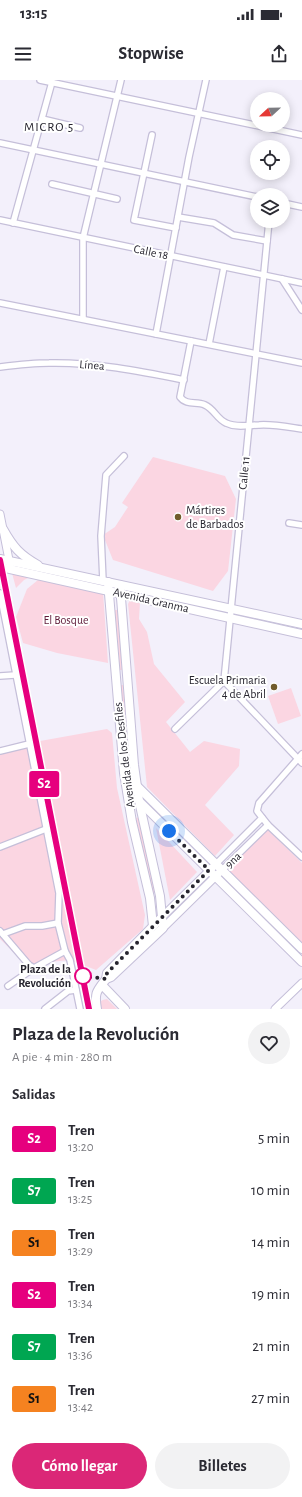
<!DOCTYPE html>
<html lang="es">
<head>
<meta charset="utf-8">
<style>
	body { margin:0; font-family:"Alegreya Sans",sans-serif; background:#f2f2f3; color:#2b2b33; height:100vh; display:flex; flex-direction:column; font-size:15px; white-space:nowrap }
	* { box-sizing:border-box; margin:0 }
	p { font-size:13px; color:#7c7c81 }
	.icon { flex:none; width:22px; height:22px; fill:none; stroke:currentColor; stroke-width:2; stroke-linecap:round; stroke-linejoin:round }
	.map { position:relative; height:929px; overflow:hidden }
	.details { display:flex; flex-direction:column; background:#fff; flex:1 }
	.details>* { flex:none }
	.badge { padding:0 8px; border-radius:3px; font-size:14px; line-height:26px }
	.needle { width:26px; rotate:248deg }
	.controls { position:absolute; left:250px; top:12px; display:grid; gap:8px }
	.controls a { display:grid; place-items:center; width:40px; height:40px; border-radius:50%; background:#fff; box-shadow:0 2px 10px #0003; font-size:20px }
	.you { position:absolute; width:20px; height:20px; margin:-10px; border:3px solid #fff; border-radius:50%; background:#1a73e8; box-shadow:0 0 0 6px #1a73e833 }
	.map>.badge { position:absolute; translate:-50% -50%; box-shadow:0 0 0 2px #fff }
	h2 { padding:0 12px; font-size:15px; line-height:36px }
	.round { display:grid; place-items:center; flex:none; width:42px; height:42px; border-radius:21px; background:#f2f2f3 }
	.head { display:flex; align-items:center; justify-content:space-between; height:68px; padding:0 12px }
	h1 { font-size:19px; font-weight:600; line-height:30px }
	.action { display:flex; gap:8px; margin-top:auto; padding:8px 12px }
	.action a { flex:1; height:46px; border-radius:24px; background:#db2777; color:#fff; font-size:16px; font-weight:600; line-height:46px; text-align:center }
	.action a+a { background:#f2f2f3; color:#2b2b33 }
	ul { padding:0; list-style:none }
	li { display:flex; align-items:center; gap:12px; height:52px; padding:0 12px }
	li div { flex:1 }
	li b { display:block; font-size:15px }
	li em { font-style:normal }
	li .badge { min-width:44px; font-weight:700; text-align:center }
	.status { display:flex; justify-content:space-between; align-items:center; height:28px; padding:0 20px; background:#fff; direction:ltr }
	.status svg { height:11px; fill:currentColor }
	header { display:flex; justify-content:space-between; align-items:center; height:52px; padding:0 12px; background:#fff; font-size:18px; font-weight:600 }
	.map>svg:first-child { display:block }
	.green { fill:#fbd6e2 }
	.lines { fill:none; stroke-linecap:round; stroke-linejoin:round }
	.minor-casing { stroke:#c5bfd9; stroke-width:8 }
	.tertiary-casing { stroke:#c5bfd9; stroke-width:9 }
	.secondary-casing { stroke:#c5bfd9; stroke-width:10 }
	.minor { stroke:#fff; stroke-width:5.5 }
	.tertiary { stroke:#fff; stroke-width:7 }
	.secondary { stroke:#fff; stroke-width:8 }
	.rail { stroke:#595761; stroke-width:1.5; stroke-dasharray:2 4; stroke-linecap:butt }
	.line-casing { stroke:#fff; stroke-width:9 }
	.line { stroke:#e6007e; stroke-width:6 }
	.walk { stroke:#27252f; stroke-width:4; stroke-dasharray:0 7.2 }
	.poi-dot { fill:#715b2b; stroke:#fff; stroke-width:1.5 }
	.stop-dot { fill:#fff; stroke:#e6007e; stroke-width:2 }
	.labels { text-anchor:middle; stroke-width:4; stroke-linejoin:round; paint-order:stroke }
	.street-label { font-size:12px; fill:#27252f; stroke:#fff }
	.poi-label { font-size:12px; fill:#27252f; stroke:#fff; text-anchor:start }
	.park-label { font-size:12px; fill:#601d3b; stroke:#fff }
	.stop-label { font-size:12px; font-weight:bold; fill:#27252f; stroke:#fff; text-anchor:end }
	.neighbourhood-label { font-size:13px; letter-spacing:1px; fill:#27252f; stroke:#fff }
</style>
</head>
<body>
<div class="status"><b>13:15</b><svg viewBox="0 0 49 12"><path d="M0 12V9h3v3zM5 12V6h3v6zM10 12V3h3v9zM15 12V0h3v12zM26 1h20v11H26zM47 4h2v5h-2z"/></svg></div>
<header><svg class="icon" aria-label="menu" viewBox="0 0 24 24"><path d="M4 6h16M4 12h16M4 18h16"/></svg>Stopwise<svg class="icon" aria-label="share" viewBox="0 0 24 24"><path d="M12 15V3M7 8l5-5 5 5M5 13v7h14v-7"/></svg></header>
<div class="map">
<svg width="302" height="929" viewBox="0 0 302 929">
	<rect width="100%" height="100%" fill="#f3f0fb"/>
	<g class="green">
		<polygon points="153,377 225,396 236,419 228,491 213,511 113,480 103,455 115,447 128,427 122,423"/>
		<polygon points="12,493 32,496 24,500 16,508"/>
		<polygon points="38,500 103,512 108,583 57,573 23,563 16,537 27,509"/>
		<polygon points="130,520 140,522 139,539 147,552 154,584 185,622 166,642 190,672 204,661 240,669 239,686 205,725 234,755 215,776 147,707 128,524"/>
		<polygon points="114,530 118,530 122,590 118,590"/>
		<polygon points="119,605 123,605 129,687 126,687"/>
		<polygon points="291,608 301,636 278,644 268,616"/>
		<polygon points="107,649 112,653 117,708 145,835 143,849 96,890 70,880 49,882 30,888 0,859 0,671 29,663"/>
		<polygon points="139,737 156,812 152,813 136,738"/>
		<polygon points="156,748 197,792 170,820"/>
		<polygon points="267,749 302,783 302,866 226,791"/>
		<path d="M107 919 117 929H100C99 922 100 920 107 919Z"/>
	</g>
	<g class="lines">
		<g class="minor-casing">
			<g id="minor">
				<polyline points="40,0 302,55"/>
				<polyline points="42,39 80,48"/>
				<polyline points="152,55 134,140 176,148"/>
				<polyline points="0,63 257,117"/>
				<polyline points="52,104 117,119"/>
				<polyline points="283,123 302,127"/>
				<polyline points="178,137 214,143 233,155 267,161"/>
				<polyline points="0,140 302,203"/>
				<polyline points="13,143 52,2"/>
				<polyline points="282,199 302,230"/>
				<polyline points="0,223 302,283"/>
				<polyline points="83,239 83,158 121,0"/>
				<polyline points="156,254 189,77 206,0"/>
				<path d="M191 261 180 317C187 326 196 321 205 325 214 329 217 339 226 343 236 348 249 345 259 345 273 344 288 347 302 349"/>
				<polyline points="209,264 224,187"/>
				<path d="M0 287C16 285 33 283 49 283 94 282 139 291 184 300"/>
				<polyline points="289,443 302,445"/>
				<polyline points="103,501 101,456 106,395 124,376"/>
				<polyline points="0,513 59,813 58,843 65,871 70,880 80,929"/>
				<polyline points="0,596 15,595"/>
				<polyline points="224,601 302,683"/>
				<polyline points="175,649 224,601 269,141"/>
				<polyline points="0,671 29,664"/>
				<polyline points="302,674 259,723 257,731 268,745 302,777"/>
				<polyline points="0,767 46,749"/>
				<polyline points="216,784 262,738"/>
				<polyline points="222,790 268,745"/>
				<polyline points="0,851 29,885 34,888"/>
				<polyline points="3,854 25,846 42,846 58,843"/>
				<polyline points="8,906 34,888 65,871"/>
				<polyline points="45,929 68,911 76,910"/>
			</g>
		</g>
		<g class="tertiary-casing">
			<g id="tertiary">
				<polyline points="0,434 10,485"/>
				<polyline points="0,520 2,523"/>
				<polyline points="162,837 213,787"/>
				<polyline points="163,848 222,790"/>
				<polyline points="275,929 302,903"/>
			</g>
		</g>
		<g class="secondary-casing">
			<g id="secondary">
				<path d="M3 449C13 467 20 475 38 485"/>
				<polyline points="0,479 302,544"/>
				<polyline points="0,487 302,554"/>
				<polyline points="108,502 124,693 132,742 150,818 153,846"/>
				<polyline points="120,505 134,685 139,721 160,816 163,848 111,897 106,899 107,893 110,890 162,837"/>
				<polyline points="136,705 302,869"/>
				<polyline points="140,722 302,882"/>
				<polyline points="102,905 125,929"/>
				<path d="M97 929C94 912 97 911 106 899"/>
			</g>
		</g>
		<use href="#minor" class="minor"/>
		<use href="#tertiary" class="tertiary"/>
		<use href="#secondary" class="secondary"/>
		<polyline class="rail" points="0,480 89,929"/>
	</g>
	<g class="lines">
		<g class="line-casing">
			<polyline id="line" points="0,480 89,929"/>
		</g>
		<use href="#line" class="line"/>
		<polyline class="walk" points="83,896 106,899 107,893 110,890 209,790 169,751"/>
	</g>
	<g class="poi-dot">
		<circle cx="178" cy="437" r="4"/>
		<circle cx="274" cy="607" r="4"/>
	</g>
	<circle class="stop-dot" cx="83" cy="896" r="8"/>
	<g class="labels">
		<g class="street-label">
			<text transform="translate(151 172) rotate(12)" y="4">Calle 18</text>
			<text transform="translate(92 285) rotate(5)" y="4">Línea</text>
			<text transform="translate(244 393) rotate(-84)" y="4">Calle 11</text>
			<text transform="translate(151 520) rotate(13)" y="4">Avenida Granma</text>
			<text transform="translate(124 675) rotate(-97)" y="4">Avenida de los Desfiles</text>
			<text transform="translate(233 780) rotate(-44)" y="4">9na</text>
		</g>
		<g class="poi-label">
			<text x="186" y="434">Mártires<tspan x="186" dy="14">de Barbados</tspan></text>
			<text x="266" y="604" text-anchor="end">Escuela Primaria<tspan x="266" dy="14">4 de Abril</tspan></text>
		</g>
		<g class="park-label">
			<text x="66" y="544">El Bosque</text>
		</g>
		<g class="stop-label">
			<text x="71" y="893">Plaza de la<tspan x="71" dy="14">Revolución</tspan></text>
		</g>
		<g class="neighbourhood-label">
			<text x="49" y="51">MICRO 5</text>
		</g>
	</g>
</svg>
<div class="controls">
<a><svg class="needle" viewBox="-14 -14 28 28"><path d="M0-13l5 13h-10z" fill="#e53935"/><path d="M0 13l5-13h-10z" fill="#7c7c81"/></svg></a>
<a><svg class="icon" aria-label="locate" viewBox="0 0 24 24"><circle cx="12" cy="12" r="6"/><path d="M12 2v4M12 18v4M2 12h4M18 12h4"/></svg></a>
<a><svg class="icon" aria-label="layers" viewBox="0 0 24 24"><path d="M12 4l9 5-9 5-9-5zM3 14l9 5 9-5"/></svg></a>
</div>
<div class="you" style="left:169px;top:751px"></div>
<b class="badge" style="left:44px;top:704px;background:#e6007e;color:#fff">S2</b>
</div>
<section class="details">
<div class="head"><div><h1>Plaza de la Revolución</h1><p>A pie · 4 min · 280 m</p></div><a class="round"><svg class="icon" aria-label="heart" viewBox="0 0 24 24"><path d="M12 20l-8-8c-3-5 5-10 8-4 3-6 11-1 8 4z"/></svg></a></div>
<h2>Salidas</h2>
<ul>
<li><span class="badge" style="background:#e6007e;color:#fff">S2</span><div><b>Tren</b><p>13:20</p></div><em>5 min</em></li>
<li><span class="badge" style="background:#00a651;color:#fff">S7</span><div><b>Tren</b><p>13:25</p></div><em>10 min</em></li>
<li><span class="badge" style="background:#f58220;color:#111">S1</span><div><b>Tren</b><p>13:29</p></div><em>14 min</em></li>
<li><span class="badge" style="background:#e6007e;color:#fff">S2</span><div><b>Tren</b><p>13:34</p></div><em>19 min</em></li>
<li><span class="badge" style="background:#00a651;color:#fff">S7</span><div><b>Tren</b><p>13:36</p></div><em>21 min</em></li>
<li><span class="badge" style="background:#f58220;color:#111">S1</span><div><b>Tren</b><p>13:42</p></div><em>27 min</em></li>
</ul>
<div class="action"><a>Cómo llegar</a><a>Billetes</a></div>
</section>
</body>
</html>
